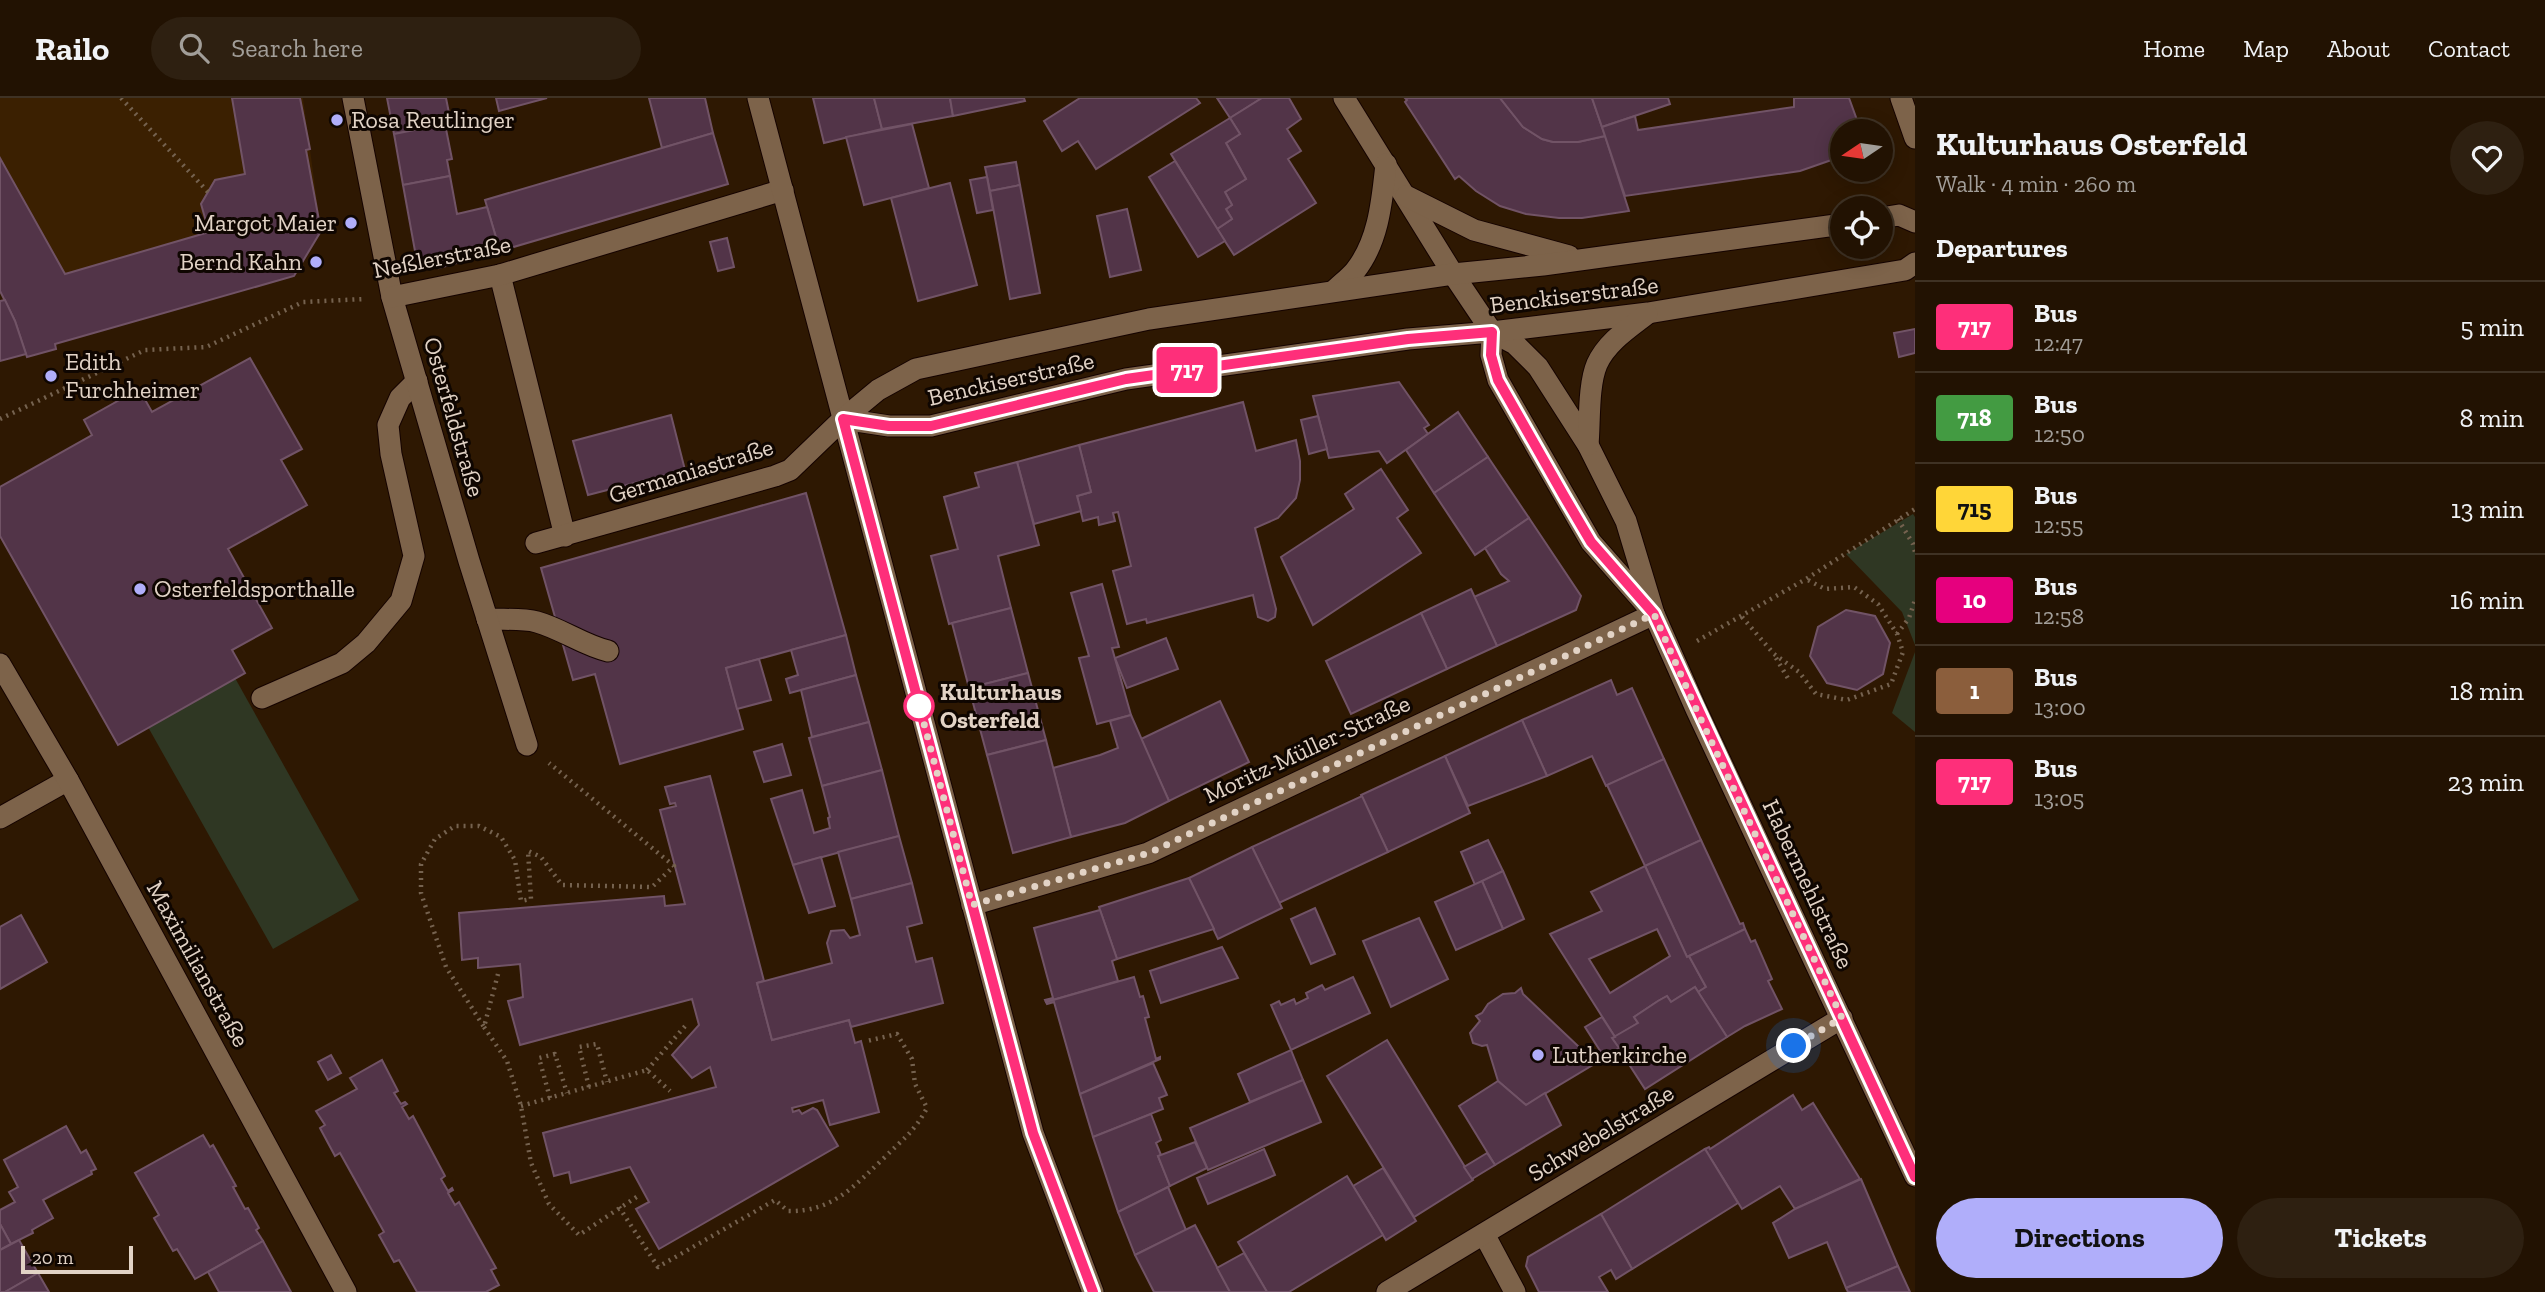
<!DOCTYPE html>
<html lang="en">
<head>
<meta charset="utf-8">
<style>
	body { margin:0; font-family:"Zilla Slab",serif; background:#2e2011; color:#f1f3f6; height:100vh; display:flex; flex-direction:column; font-size:26px; white-space:nowrap }
	* { box-sizing:border-box; margin:0 }
	p { font-size:23px; color:#a29e99 }
	.icon { flex:none; width:38px; height:38px; fill:none; stroke:currentColor; stroke-width:2; stroke-linecap:round; stroke-linejoin:round }
	.map { position:relative; flex:1; overflow:hidden }
	.details { display:flex; flex-direction:column; background:#221202; width:630px }
	.details>* { flex:none }
	.badge { padding:0 14px; border-radius:5px; font-size:24px; line-height:46px }
	.needle { width:46px; rotate:257deg }
	.tools { position:absolute; left:1830px; top:21px; display:grid; gap:14px }
	.tools a { display:grid; place-items:center; width:63px; height:63px; border-radius:50%; background:#221202; box-shadow:0 4px 18px #0003,0 0 0 2px #3f3224; font-size:35px }
	.scale { position:absolute; left:21px; bottom:18px; width:112px; box-sizing:border-box; padding-left:7px; border:4px solid #e2d3c6; border-top:0; font-size:19px; line-height:24px; white-space:nowrap; color:#e2d3c6; -webkit-text-stroke:5px #0f0601; paint-order:stroke }
	.you { position:absolute; width:35px; height:35px; margin:-18px; border:5px solid #fff; border-radius:50%; background:#1a73e8; box-shadow:0 0 0 10px #1a73e833 }
	.map>.badge { position:absolute; translate:-50% -50%; box-shadow:0 0 0 4px #fff }
	h2 { padding:0 21px; font-size:26px; line-height:63px }
	.round { display:grid; place-items:center; flex:none; width:74px; height:74px; border-radius:37px; background:#2e2011 }
	.overview { display:flex; align-items:center; justify-content:space-between; height:119px; padding:0 21px }
	h1 { font-size:33px; font-weight:700; line-height:52px }
	.cta { display:flex; gap:14px; margin-top:auto; padding:14px 21px }
	.cta a { flex:1; height:80px; border-radius:42px; background:#b0aefa; color:#111; font-size:28px; font-weight:700; line-height:80px; text-align:center }
	.cta a+a { background:#2e2011; color:#f1f3f6 }
	ul { padding:0; list-style:none }
	li { display:flex; align-items:center; gap:21px; height:91px; padding:0 21px; border-top:2px solid #3f3224 }
	li div { flex:1 }
	li b { display:block; font-size:26px }
	li em { font-style:normal }
	li .badge { min-width:77px; font-weight:700; text-align:center }
	header { display:flex; align-items:center; gap:42px; box-sizing:border-box; height:98px; padding:0 35px; background:#221202; border-bottom:2px solid #3f3224 }
	header strong { font-size:33px }
	nav { display:flex; gap:38px; margin-inline-start:auto; font-size:24px }
	.search { width:490px; height:63px; background:#2e2011; display:flex; align-items:center; gap:18px; box-sizing:border-box; padding:0 24px; border-radius:38px; color:#a29e99; font-size:26px }
	main { display:flex; flex:1; min-height:0 }
	.map>svg:first-child { display:block }
	.built { fill:#3b2001 }
	.green { fill:#2f3723 }
	.building { fill:#523448; stroke:#715366; stroke-width:2; fill-rule:evenodd }
	.lines { fill:none; stroke-linecap:round; stroke-linejoin:round }
	.lane-casing { stroke:#150300; stroke-width:23 }
	.street-casing { stroke:#150300; stroke-width:23 }
	.secondary-casing { stroke:#150300; stroke-width:23 }
	.path { stroke:#75624f; stroke-width:4.5; stroke-dasharray:2 5; stroke-linecap:butt }
	.lane { stroke:#7d634a; stroke-width:21 }
	.street { stroke:#7d634a; stroke-width:21 }
	.secondary { stroke:#7d634a; stroke-width:21 }
	.line-casing { stroke:#fff; stroke-width:16 }
	.line { stroke:#fe2f7a; stroke-width:10 }
	.walk { stroke:#e2d3c6; stroke-width:7; stroke-dasharray:0 12.6 }
	.poi-dot { fill:#b0aefa; stroke:#0f0601; stroke-width:2.5 }
	.stop-dot { fill:#fff; stroke:#fe2f7a; stroke-width:3.5 }
	.labels { text-anchor:middle; stroke-width:6; stroke-linejoin:round; paint-order:stroke }
	.poi-label { font-size:24px; fill:#e2d3c6; stroke:#0f0601; text-anchor:start }
	.street-label { font-size:24px; fill:#e2d3c6; stroke:#0f0601 }
	.stop-label { font-size:24px; font-weight:bold; fill:#e2d3c6; stroke:#0f0601; text-anchor:start }
</style>
</head>
<body>
<header>
<strong>Railo</strong>
<div class="search"><svg class="icon" aria-label="search" viewBox="0 0 24 24"><circle cx="10" cy="10" r="6"/><path d="M15 15l6 6"/></svg>Search here</div>
<nav><a>Home</a><a>Map</a><a>About</a><a>Contact</a></nav>
</header>
<main>
<div class="map">
<svg width="1915" height="1194" viewBox="0 0 1915 1194">
	<rect width="100%" height="100%" fill="#2e1802"/>
	<polygon class="built" points="0,0 303,0 321,133 294,178 55,246 56,251 27,259 15,223 0,193"/>
	<g class="green">
		<polygon points="1913,416 1915,419 1915,547 1902,514 1846,456"/>
		<polygon points="1915,554 1915,634 1892,615"/>
		<polygon points="235,580 359,802 273,851 148,629"/>
	</g>
	<g class="building">
		<polygon points="232,0 300,0 310,51 306,52 321,133 294,178 55,246 56,251 27,259 15,223 0,193 0,60 65,176 209,134 201,106 215,82 245,76"/>
		<polygon points="387,0 446,0 451,25 394,36"/>
		<polygon points="496,0 547,0 499,13"/>
		<polygon points="649,0 705,0 713,35 662,50"/>
		<polygon points="813,0 874,0 882,31 824,45"/>
		<polygon points="874,0 950,0 953,18 882,31"/>
		<polygon points="950,0 1024,0 1025,3 953,18"/>
		<polygon points="1080,0 1196,0 1200,5 1096,71 1078,43 1062,53 1044,23"/>
		<polygon points="1217,0 1262,0 1230,20"/>
		<polygon points="1262,0 1289,0 1301,21 1287,31 1301,53 1288,61 1316,105 1234,157 1217,131 1232,121 1226,111 1232,107 1225,94 1246,81 1226,45 1240,36 1230,20"/>
		<polygon points="1405,0 1500,0 1523,29 1542,41 1553,44 1578,44 1605,38 1629,113 1582,120 1559,120 1526,116 1500,108 1476,93 1459,78 1455,81 1405,4 1407,2"/>
		<polygon points="1500,0 1592,0 1605,38 1578,44 1553,44 1542,41 1523,29"/>
		<polygon points="1592,0 1668,0 1670,6 1602,29"/>
		<polygon points="1794,0 1849,0 1861,33 1843,33 1843,58 1800,73 1625,98 1602,29 1635,18 1638,32 1794,9"/>
		<polygon points="1230,20 1240,36 1226,45 1246,81 1225,94 1232,107 1226,111 1232,121 1217,131 1171,56"/>
		<polygon points="445,26 452,61 447,62 450,78 403,87 394,36"/>
		<polygon points="912,26 929,90 864,107 846,39"/>
		<polygon points="713,35 728,86 500,153 485,102"/>
		<polygon points="1175,63 1225,143 1198,159 1149,79"/>
		<polygon points="1016,64 1020,87 990,93 985,69"/>
		<polygon points="450,78 457,116 487,109 500,153 439,170 438,161 417,164 403,87"/>
		<polygon points="987,79 993,112 977,115 970,82"/>
		<polygon points="950,85 977,187 918,203 891,100"/>
		<polygon points="1020,87 1040,195 1010,201 990,93"/>
		<polygon points="1127,111 1141,172 1110,179 1097,118"/>
		<polygon points="727,140 734,169 718,173 710,144"/>
		<polygon points="5,202 15,223 26,256 0,263 0,203"/>
		<polygon points="1915,231 1915,255 1899,259 1894,235"/>
		<polygon points="250,260 302,351 281,362 307,407 228,451 272,530 232,552 245,575 118,647 0,438 0,389 92,337 84,322 139,291 152,314"/>
		<polygon points="1399,284 1429,327 1424,330 1428,336 1387,365 1379,353 1329,360 1313,298"/>
		<polygon points="1243,304 1256,353 1296,342 1300,363 1300,382 1296,400 1278,420 1255,430 1276,511 1275,519 1268,523 1258,519 1253,497 1147,525 1146,521 1127,526 1113,473 1131,468 1118,414 1113,415 1115,423 1099,427 1098,419 1083,423 1077,398 1091,394 1079,347"/>
		<polygon points="1458,314 1488,359 1434,395 1406,352"/>
		<polygon points="671,317 685,372 588,397 573,343"/>
		<polygon points="1318,318 1327,351 1309,356 1301,322"/>
		<polygon points="1079,347 1091,394 1077,398 1081,413 1034,426 1017,364"/>
		<polygon points="1488,359 1529,420 1475,457 1434,395"/>
		<polygon points="1017,364 1039,447 998,458 1011,510 949,526 931,458 958,451 944,399 979,389 975,375"/>
		<polygon points="1381,371 1408,412 1397,420 1421,455 1313,527 1281,459 1354,411 1345,396"/>
		<polygon points="806,395 846,537 726,570 743,631 620,666 595,576 573,582 541,470"/>
		<polygon points="1529,420 1581,498 1576,512 1497,548 1474,499 1509,483 1501,476 1485,450"/>
		<polygon points="1102,486 1119,549 1112,550 1131,617 1097,626 1079,560 1089,558 1071,495"/>
		<polygon points="1471,491 1497,548 1447,571 1421,515"/>
		<polygon points="1011,510 1028,575 969,590 952,525"/>
		<polygon points="1846,512 1875,518 1890,545 1883,576 1857,592 1827,585 1810,558 1818,529"/>
		<polygon points="1421,515 1447,571 1351,616 1326,563"/>
		<polygon points="846,537 856,577 790,595 786,581 798,577 791,552"/>
		<polygon points="1166,540 1178,571 1127,590 1115,560"/>
		<polygon points="759,561 771,602 737,611 726,570"/>
		<polygon points="1028,575 1046,642 987,657 969,590"/>
		<polygon points="856,577 869,624 812,639 801,592"/>
		<polygon points="1611,582 1617,597 1632,590 1664,661 1606,688 1592,658 1547,678 1522,622"/>
		<polygon points="1220,603 1249,664 1169,703 1141,641"/>
		<polygon points="1131,617 1169,703 1125,725 1071,739 1053,670 1100,657 1118,650 1110,623"/>
		<polygon points="1522,622 1547,678 1468,708 1445,658"/>
		<polygon points="869,624 882,672 822,688 809,640"/>
		<polygon points="1046,642 1071,739 1013,755 987,657"/>
		<polygon points="782,646 791,677 764,684 754,654"/>
		<polygon points="1445,658 1470,715 1388,754 1361,697"/>
		<polygon points="1664,661 1701,742 1645,768 1607,687"/>
		<polygon points="882,672 899,738 793,767 771,701 802,692 814,735 830,730 828,720 830,719 822,688"/>
		<polygon points="710,678 764,883 757,885 772,942 849,922 855,945 861,943 879,1014 830,1027 823,1002 792,1010 793,1014 799,1012 802,1016 813,1010 817,1012 838,1048 659,1151 636,1111 649,1104 630,1069 571,1085 569,1074 554,1078 543,1035 716,989 710,969 692,980 672,957 699,927 692,901 520,947 508,903 523,899 520,866 478,870 478,860 462,862 459,815 664,798 665,808 685,806 660,712 676,708 675,705 670,706 665,689"/>
		<polygon points="1362,698 1388,754 1279,805 1252,749"/>
		<polygon points="899,738 912,785 851,801 838,754"/>
		<polygon points="1488,742 1503,773 1475,787 1461,754"/>
		<polygon points="1701,742 1740,826 1743,825 1745,831 1687,859 1645,768"/>
		<polygon points="1252,749 1282,810 1218,841 1189,780"/>
		<polygon points="821,759 835,808 809,815 793,767"/>
		<path d="M1645 768 1687 859 1689 858 1706 889 1698 894 1695 889 1671 904 1667 898 1658 903 1634 919 1638 925 1615 939 1550 836 1602 813 1591 794ZM1657 831 1670 858 1610 895 1589 861Z"/>
		<polygon points="1503,773 1524,821 1503,831 1482,783"/>
		<polygon points="1189,780 1214,831 1117,861 1099,809"/>
		<polygon points="1482,783 1503,831 1456,852 1435,804"/>
		<polygon points="912,785 922,825 907,829 916,864 932,860 943,905 851,929 849,922 772,942 757,885 832,865 827,845 831,833 844,832 850,840 860,837 851,801"/>
		<polygon points="1315,810 1335,856 1311,866 1291,821"/>
		<polygon points="1100,812 1117,861 1112,863 1118,883 1046,904 1045,902 1053,900 1034,830"/>
		<polygon points="21,817 47,864 0,891 0,829"/>
		<polygon points="1419,820 1448,881 1391,909 1363,843"/>
		<polygon points="1745,831 1751,844 1755,842 1772,881 1768,883 1782,911 1745,928 1727,939 1698,894 1706,889 1689,858"/>
		<polygon points="1222,849 1238,880 1161,905 1150,873"/>
		<polygon points="1134,879 1140,899 1143,898 1149,919 1145,920 1156,961 1160,959 1160,961 1080,996 1054,904 1047,906 1046,904"/>
		<polygon points="1353,879 1370,915 1291,952 1271,907 1279,903 1281,907 1294,901 1296,906 1308,900 1306,895 1322,887 1325,892"/>
		<polygon points="1695,889 1727,939 1645,991 1612,940 1638,925 1634,919 1658,903 1667,898 1671,904"/>
		<polygon points="1521,890 1523,896 1596,965 1526,1007 1498,983 1487,947 1482,948 1473,945 1470,935 1480,923 1476,918 1482,915 1488,906 1503,896 1515,895"/>
		<polygon points="1602,919 1615,939 1612,940 1619,950 1604,959 1585,929"/>
		<polygon points="1387,942 1473,1082 1414,1119 1327,978"/>
		<polygon points="1291,952 1303,982 1250,1004 1238,976"/>
		<polygon points="331,957 341,975 328,982 318,964"/>
		<polygon points="382,962 398,993 394,995 401,1006 405,1004 407,1006 402,1009 409,1021 413,1018 445,1078 441,1081 448,1093 452,1090 453,1092 448,1095 455,1107 459,1104 496,1170 491,1172 499,1187 486,1194 417,1194 399,1162 394,1164 379,1137 384,1134 340,1055 335,1058 320,1030 325,1027 316,1013 357,991 350,980"/>
		<polygon points="1153,965 1167,997 1159,1000 1163,1011 1093,1039 1080,996"/>
		<polygon points="1303,982 1321,1024 1208,1072 1190,1030"/>
		<polygon points="1498,983 1526,1007 1545,995 1561,1027 1495,1067 1459,1008"/>
		<polygon points="1793,997 1802,1012 1813,1005 1860,1081 1795,1111 1780,1088 1742,1111 1705,1051 1709,1049 1710,1051"/>
		<polygon points="1151,1016 1161,1042 1156,1045 1161,1057 1158,1058 1170,1088 1118,1114 1093,1039"/>
		<polygon points="66,1028 81,1055 86,1052 96,1071 91,1073 92,1076 43,1102 53,1120 32,1132 33,1135 11,1146 0,1126 0,1112 15,1104 9,1094 18,1089 4,1062"/>
		<polygon points="203,1037 210,1049 213,1047 236,1088 233,1089 245,1111 248,1110 259,1130 256,1132 263,1143 195,1181 177,1151 173,1153 154,1120 159,1117 135,1075"/>
		<polygon points="1195,1044 1207,1070 1170,1088 1158,1058"/>
		<polygon points="1264,1051 1275,1077 1208,1106 1197,1080"/>
		<polygon points="1705,1051 1738,1105 1632,1171 1601,1116"/>
		<polygon points="1487,1055 1495,1067 1472,1081 1464,1069"/>
		<polygon points="1383,1070 1416,1123 1386,1142 1353,1088"/>
		<polygon points="1347,1078 1383,1137 1289,1194 1267,1194 1238,1144"/>
		<polygon points="1861,1081 1898,1168 1846,1190 1827,1144 1789,1160 1773,1125 1795,1111"/>
		<polygon points="1168,1089 1186,1132 1135,1157 1118,1114"/>
		<polygon points="1601,1116 1632,1171 1616,1181 1611,1172 1599,1179 1608,1194 1539,1194 1526,1168 1528,1159"/>
		<polygon points="0,1126 11,1146 0,1152"/>
		<polygon points="1195,1127 1230,1194 1154,1194 1135,1157"/>
		<polygon points="19,1142 38,1175 5,1194 0,1194 0,1152"/>
		<polygon points="263,1143 291,1194 219,1194 208,1174"/>
		<polygon points="1244,1155 1267,1194 1230,1194 1217,1170"/>
		<polygon points="1898,1168 1910,1194 1848,1194 1846,1190"/>
		<polygon points="38,1175 49,1194 5,1194"/>
	</g>
	<g class="lines">
		<g class="lane-casing">
			<g id="lane">
				<polyline points="500,177 565,438"/>
				<path d="M487 521C503 522 522 520 537 524 562 531 583 547 608 553"/>
				<polyline points="262,600 342,565 366,545 401,503 414,458 391,356 388,327 400,300 417,283"/>
			</g>
		</g>
		<g class="street-casing">
			<g id="street">
				<polyline points="353,0 392,199 469,463 527,647"/>
				<polyline points="1901,0 1915,40"/>
				<polyline points="392,199 500,177 783,92"/>
				<polyline points="536,445 775,378 790,372 843,321"/>
				<polyline points="0,720 68,682"/>
				<polyline points="972,807 1148,755 1654,516"/>
				<polyline points="1484,1136 1515,1194"/>
				<polyline points="1387,1194 1842,920"/>
			</g>
		</g>
		<g class="secondary-casing">
			<g id="secondary">
				<polyline points="758,0 1033,1035 1093,1194"/>
				<polyline points="1344,0 1453,176 1492,234 1515,246 1538,269 1588,347 1626,423 1654,516 1696,611 1915,1078"/>
				<polyline points="1406,98 1474,132 1569,158"/>
				<polyline points="1881,120 1899,117 1915,124"/>
				<path d="M1335 192C1341 186 1349 180 1355 173 1379 143 1382 102 1386 66"/>
				<polyline points="1492,234 1491,257 1498,282 1591,444 1649,510"/>
				<polyline points="843,321 889,328 931,328 1126,281 1408,241 1492,234 1648,215 1905,172 1915,165"/>
				<polyline points="843,321 878,292 916,271 1149,221 1453,176 1543,167 1843,126"/>
				<path d="M1588 347C1590 324 1588 287 1597 266 1607 244 1629 230 1647 216"/>
				<polyline points="0,566 68,682 346,1194"/>
			</g>
		</g>
		<g class="path">
			<polyline points="121,0 208,94"/>
			<polyline points="0,321 145,252 206,249 303,204 365,201"/>
			<polyline points="1898,421 1913,446 1915,454"/>
			<polyline points="1742,519 1774,556 1799,574 1816,596 1847,602 1891,586 1903,554 1897,536 1878,506 1854,489 1825,491 1806,481"/>
			<polyline points="1897,536 1909,520 1915,502"/>
			<polyline points="1697,543 1806,481 1915,411"/>
			<polyline points="1776,560 1789,582"/>
			<polyline points="498,876 484,929 446,869 421,795 421,766 435,741 455,728 479,728 501,739 515,762 521,803 531,801 528,753 541,759 562,787 652,789 674,768 549,665"/>
			<polyline points="484,929 507,963 521,1008 531,1065 549,1106 579,1137 638,1098"/>
			<polyline points="647,972 686,927"/>
			<polyline points="589,989 579,949 597,946 607,984"/>
			<polyline points="550,1000 539,960 555,956 567,995"/>
			<polyline points="521,1008 647,972 670,993"/>
			<path d="M619 1109 658 1169 775 1102 788 1113C833 1114 854 1088 885 1059 904 1040 914 1034 927 1010L915 986 912 961 897 936 867 943"/>
		</g>
		<use href="#lane" class="lane"/>
		<use href="#street" class="street"/>
		<use href="#secondary" class="secondary"/>
	</g>
	<g class="lines">
		<g class="line-casing">
			<polyline id="line" points="1093,1194 1033,1035 843,321 889,328 931,328 1126,281 1408,241 1492,234 1491,257 1498,282 1564,398 1591,444 1654,516 1915,1079"/>
		</g>
		<use href="#line" class="line"/>
		<polyline class="walk" points="919,608 917,599 972,807 1149,755 1654,516 1696,611 1842,920 1794,948"/>
	</g>
	<g class="poi-dot">
		<circle cx="337" cy="22" r="7"/>
		<circle cx="351" cy="125" r="7"/>
		<circle cx="316" cy="164" r="7"/>
		<circle cx="51" cy="278" r="7"/>
		<circle cx="140" cy="491" r="7"/>
		<circle cx="1538" cy="957" r="7"/>
	</g>
	<circle class="stop-dot" cx="919" cy="608" r="14"/>
	<g class="labels">
		<g class="poi-label">
			<text x="351" y="30">Rosa Reutlinger</text>
			<text x="337" y="133" text-anchor="end">Margot Maier</text>
			<text x="302" y="172" text-anchor="end">Bernd Kahn</text>
			<text x="65" y="272">Edith<tspan x="65" dy="28">Furchheimer</tspan></text>
			<text x="154" y="499">Osterfeldsporthalle</text>
			<text x="1552" y="965">Lutherkirche</text>
		</g>
		<g class="street-label">
			<text transform="translate(442 159) rotate(-11)" y="8">Neßlerstraße</text>
			<text transform="translate(1574 197) rotate(-7)" y="8">Benckiserstraße</text>
			<text transform="translate(1011 281) rotate(-13)" y="8">Benckiserstraße</text>
			<text transform="translate(454 319) rotate(74)" y="8">Osterfeldstraße</text>
			<text transform="translate(691 373) rotate(-17)" y="8">Germaniastraße</text>
			<text transform="translate(1307 651) rotate(-25)" y="8">Moritz-Müller-Straße</text>
			<text transform="translate(1808 786) rotate(65)" y="8">Habermehlstraße</text>
			<text transform="translate(198 866) rotate(61)" y="8">Maximilianstraße</text>
			<text transform="translate(1601 1035) rotate(-31)" y="8">Schwebelstraße</text>
		</g>
		<g class="stop-label">
			<text x="940" y="602">Kulturhaus<tspan x="940" dy="28">Osterfeld</tspan></text>
		</g>
	</g>
</svg>
<div class="tools">
<a><svg class="needle" viewBox="-14 -14 28 28"><path d="M0-13l5 13h-10z" fill="#e53935"/><path d="M0 13l5-13h-10z" fill="#a29e99"/></svg></a>
<a><svg class="icon" aria-label="locate" viewBox="0 0 24 24"><circle cx="12" cy="12" r="6"/><path d="M12 2v4M12 18v4M2 12h4M18 12h4"/></svg></a>
</div>
<div class="scale">20 m</div>
<div class="you" style="left:1794px;top:948px"></div>
<b class="badge" style="left:1187px;top:272px;background:#fe2f7a;color:#fff">717</b>
</div>
<section class="details">
<div class="overview"><div><h1>Kulturhaus Osterfeld</h1><p>Walk · 4 min · 260 m</p></div><a class="round"><svg class="icon" aria-label="heart" viewBox="0 0 24 24"><path d="M12 20l-8-8c-3-5 5-10 8-4 3-6 11-1 8 4z"/></svg></a></div>
<h2>Departures</h2>
<ul>
<li><span class="badge" style="background:#fe2f7a;color:#fff">717</span><div><b>Bus</b><p>12:47</p></div><em>5 min</em></li>
<li><span class="badge" style="background:#439b42;color:#fff">718</span><div><b>Bus</b><p>12:50</p></div><em>8 min</em></li>
<li><span class="badge" style="background:#ffd638;color:#111">715</span><div><b>Bus</b><p>12:55</p></div><em>13 min</em></li>
<li><span class="badge" style="background:#e6007e;color:#fff">10</span><div><b>Bus</b><p>12:58</p></div><em>16 min</em></li>
<li><span class="badge" style="background:#8b5e3c;color:#fff">1</span><div><b>Bus</b><p>13:00</p></div><em>18 min</em></li>
<li><span class="badge" style="background:#fe2f7a;color:#fff">717</span><div><b>Bus</b><p>13:05</p></div><em>23 min</em></li>
</ul>
<div class="cta"><a>Directions</a><a>Tickets</a></div>
</section>
</main>
</body>
</html>
